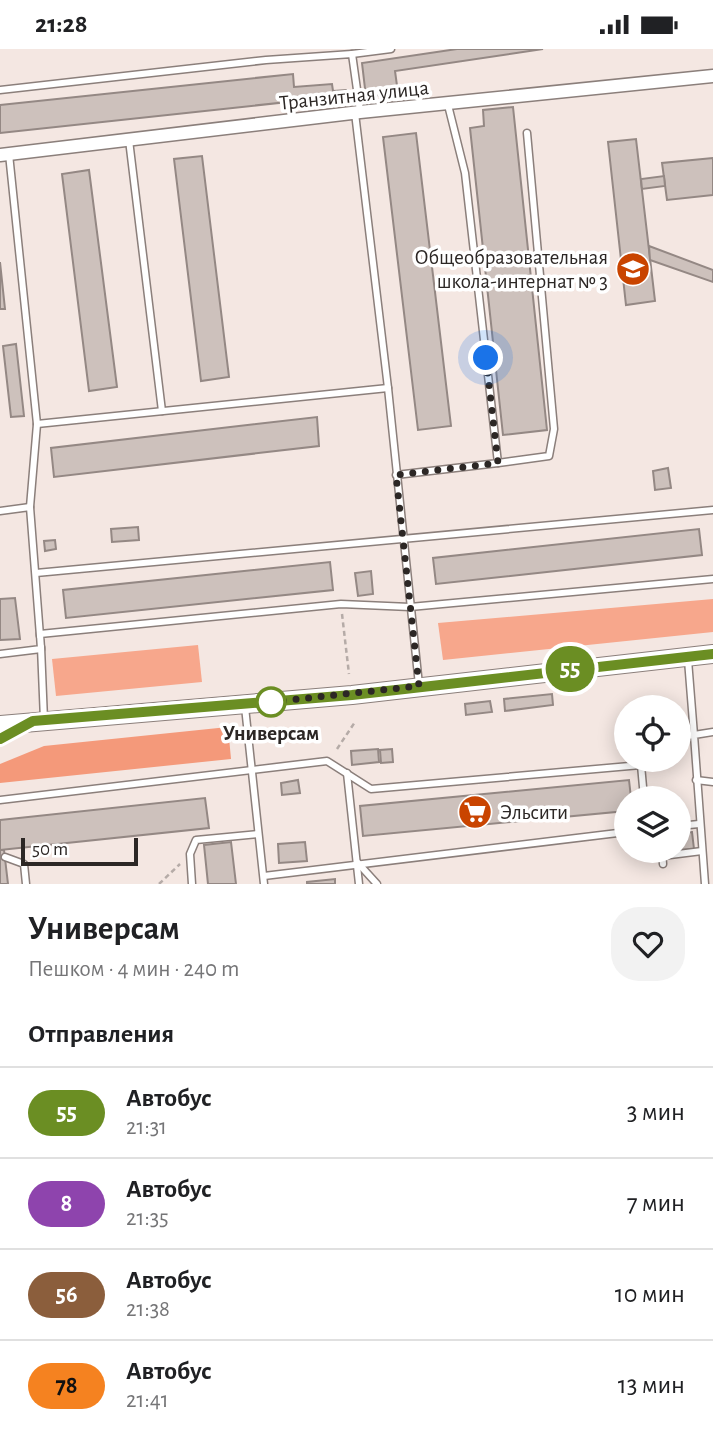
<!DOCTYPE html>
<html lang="ru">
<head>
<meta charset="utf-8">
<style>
	body { margin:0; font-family:"Alegreya Sans",sans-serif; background:#f2f2f2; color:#202124; height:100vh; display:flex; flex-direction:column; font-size:26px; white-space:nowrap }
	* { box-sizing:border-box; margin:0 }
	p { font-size:23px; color:#757577 }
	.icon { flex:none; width:38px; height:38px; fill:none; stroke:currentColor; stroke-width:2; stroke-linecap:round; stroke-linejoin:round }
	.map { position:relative; height:835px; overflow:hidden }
	.panel { display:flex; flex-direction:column; background:#fff; flex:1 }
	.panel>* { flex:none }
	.badge { padding:0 14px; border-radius:23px; font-size:24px; line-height:46px }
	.tools { position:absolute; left:614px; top:646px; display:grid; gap:14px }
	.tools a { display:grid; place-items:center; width:77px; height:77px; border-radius:50%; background:#fff; box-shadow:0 4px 18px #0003; font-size:35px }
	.scale { position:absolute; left:21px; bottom:18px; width:117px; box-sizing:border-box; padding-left:7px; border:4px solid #2c2725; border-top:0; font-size:19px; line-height:24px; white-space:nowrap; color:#2c2725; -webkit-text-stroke:5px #fff; paint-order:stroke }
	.you { position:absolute; width:35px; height:35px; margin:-18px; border:5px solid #fff; border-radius:50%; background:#1a73e8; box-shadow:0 0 0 10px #1a73e833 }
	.map>.badge { position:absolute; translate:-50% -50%; box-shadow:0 0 0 4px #fff }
	h2 { padding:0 28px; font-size:26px; line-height:63px }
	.round { display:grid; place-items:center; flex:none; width:74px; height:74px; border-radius:28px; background:#f2f2f2 }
	.headline { display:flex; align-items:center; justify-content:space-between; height:119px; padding:0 28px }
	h1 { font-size:33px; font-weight:600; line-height:52px }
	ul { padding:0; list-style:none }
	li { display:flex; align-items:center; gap:21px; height:91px; padding:0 28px; border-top:2px solid #e0e0e0 }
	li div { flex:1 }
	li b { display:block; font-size:26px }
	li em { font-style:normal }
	li .badge { min-width:77px; font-weight:700; text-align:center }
	.status { display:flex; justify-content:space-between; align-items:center; height:49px; padding:0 35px; background:#fff; direction:ltr }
	.status svg { height:19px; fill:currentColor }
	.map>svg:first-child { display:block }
	.green { fill:#f7a78c }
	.forest { fill:#f4997a }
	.building { fill:#cdc1bc; stroke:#948884; stroke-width:2 }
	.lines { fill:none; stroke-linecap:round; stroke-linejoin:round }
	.lane-casing { stroke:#8b7f7b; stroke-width:9 }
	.street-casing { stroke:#8b7f7b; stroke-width:15 }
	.secondary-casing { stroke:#8b7f7b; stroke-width:20 }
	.path { stroke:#b5aba7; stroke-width:2.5; stroke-dasharray:5 3.5; stroke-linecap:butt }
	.lane { stroke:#fff; stroke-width:6 }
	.street { stroke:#fff; stroke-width:12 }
	.secondary { stroke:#fff; stroke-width:18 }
	.line-casing { stroke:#fff; stroke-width:16 }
	.line { stroke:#6b8e23; stroke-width:10 }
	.walk { stroke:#2c2725; stroke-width:7; stroke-dasharray:0 12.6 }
	.stop-dot { fill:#fff; stroke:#6b8e23; stroke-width:3.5 }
	.labels { text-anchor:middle; stroke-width:7; stroke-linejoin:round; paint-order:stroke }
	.street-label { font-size:21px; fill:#2c2725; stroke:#fff }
	.poi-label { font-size:21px; fill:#2c2725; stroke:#fff; text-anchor:end }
	.stop-label { font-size:21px; font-weight:bold; fill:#2c2725; stroke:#fff }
</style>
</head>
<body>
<div class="status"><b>21:28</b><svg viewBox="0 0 49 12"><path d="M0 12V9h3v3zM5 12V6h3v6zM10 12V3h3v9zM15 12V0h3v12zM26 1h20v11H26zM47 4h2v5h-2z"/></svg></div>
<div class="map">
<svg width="713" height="835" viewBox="0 0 713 835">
	<rect width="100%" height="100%" fill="#f4e7e2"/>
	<g class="green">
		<polygon points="713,550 713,583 443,611 438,574"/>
		<polygon points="198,596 202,633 56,647 52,610"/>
	</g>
	<polygon class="forest" points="228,678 231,710 0,734 0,715 44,697"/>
	<g class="building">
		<polygon points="457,0 543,0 395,22 398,44 366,48 362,14"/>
		<polygon points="293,25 294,38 332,35 333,42 346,41 347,53 335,54 334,48 0,84 0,56"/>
		<polygon points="513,58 547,381 503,386 470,79 484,77 483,61"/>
		<polygon points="416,84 451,377 418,381 383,88"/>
		<polygon points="636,90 655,252 626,256 608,93"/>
		<polygon points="202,107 229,328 201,332 174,110"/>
		<polygon points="713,109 713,146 667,151 662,114"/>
		<polygon points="89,121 117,338 89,342 62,125"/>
		<polygon points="664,127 665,137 642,140 641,130"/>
		<polygon points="649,197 713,221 713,233 650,211"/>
		<polygon points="0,213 5,260 0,260"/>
		<polygon points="16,295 24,367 11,368 3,297"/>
		<polygon points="317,368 319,397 54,428 51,399"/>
		<polygon points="668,419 671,439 655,441 653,422"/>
		<polygon points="138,478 139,491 112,493 111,480"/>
		<polygon points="699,480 702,506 436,535 433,509"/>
		<polygon points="55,491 56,500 45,502 44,492"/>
		<polygon points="330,513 333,541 66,569 63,541"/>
		<polygon points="371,522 373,545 358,547 355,524"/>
		<polygon points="15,549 20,590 0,591 0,550"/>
		<polygon points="552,645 553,656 505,662 504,650"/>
		<polygon points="490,652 492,663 466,666 465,655"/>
		<polygon points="378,700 379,713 352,716 351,702"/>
		<polygon points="392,700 393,713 381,714 380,701"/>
		<polygon points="298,731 300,744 282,746 281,734"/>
		<polygon points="629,731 631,749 626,749 626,762 363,787 360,757"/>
		<polygon points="205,749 209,779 0,801 0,771"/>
		<polygon points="692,783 694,800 679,801 679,784"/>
		<polygon points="231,793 236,835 208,835 204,796"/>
		<polygon points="305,793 307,812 279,814 278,795"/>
		<polygon points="0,801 4,801 8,835 0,835"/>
		<polygon points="335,830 335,835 307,835 307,833"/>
	</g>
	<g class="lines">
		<g class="lane-casing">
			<g id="lane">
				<polyline points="352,5 391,0"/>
				<polyline points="0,41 266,11 352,5 360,62"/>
				<polyline points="355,64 388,339 419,636"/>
				<polyline points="129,91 162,362"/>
				<polyline points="9,105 37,375 30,458"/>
				<polyline points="37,375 388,339"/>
				<polyline points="498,414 549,407 554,380 527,84"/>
				<polyline points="396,426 498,414 465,124 448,56"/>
				<polyline points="0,462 30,458 40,587"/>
				<polyline points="36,524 713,461"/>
				<polyline points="41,598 44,671"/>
				<polyline points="0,605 41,600 40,585 341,555 410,558 713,530"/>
				<polyline points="245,658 264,835"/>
				<polyline points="679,688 694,686 688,611"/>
				<polyline points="347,724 359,835"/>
				<polyline points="696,731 713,733"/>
				<polyline points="644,749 641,716 645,710"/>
				<polyline points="0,751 327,712 371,740 641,716"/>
				<polyline points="679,777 699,775"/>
				<polyline points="662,802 663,815"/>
				<polyline points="662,807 702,802"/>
				<polyline points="5,808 24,815 26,835"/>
				<polyline points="357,813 377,835"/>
				<polyline points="264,827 626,783"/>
				<polyline points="192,835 190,805 196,791 258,785"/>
				<polyline points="705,835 694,686 713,683"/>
			</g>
		</g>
		<g class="street-casing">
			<polyline id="street" points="0,106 360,63 713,27"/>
		</g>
		<g class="secondary-casing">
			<polyline id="secondary" points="0,676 352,646 713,605"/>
		</g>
		<g class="path">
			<polyline points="342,565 349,625"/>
			<polyline points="337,700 355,673"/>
			<polyline points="159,835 180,815"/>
		</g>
		<use href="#lane" class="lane"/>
		<use href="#street" class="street"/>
		<use href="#secondary" class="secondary"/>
	</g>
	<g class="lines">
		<g class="line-casing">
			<polyline id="line" points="0,690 33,672 352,646 713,605"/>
		</g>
		<use href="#line" class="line"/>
		<polyline class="walk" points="271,653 419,637 396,426 498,414 486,309"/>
	</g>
	<defs>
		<g id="school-disc" transform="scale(1.75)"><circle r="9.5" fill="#c94400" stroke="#fff"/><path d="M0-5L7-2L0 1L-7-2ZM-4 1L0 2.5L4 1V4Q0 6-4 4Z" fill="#fff"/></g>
		<g id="supermarket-disc" transform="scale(1.75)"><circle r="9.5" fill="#c94400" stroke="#fff"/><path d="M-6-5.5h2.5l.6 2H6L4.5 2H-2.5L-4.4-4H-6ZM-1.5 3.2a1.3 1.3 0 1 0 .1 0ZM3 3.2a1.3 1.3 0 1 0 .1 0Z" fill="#fff"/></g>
	</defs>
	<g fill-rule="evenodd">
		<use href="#school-disc" x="633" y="220"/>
		<use href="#supermarket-disc" x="475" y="763"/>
	</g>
	<circle class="stop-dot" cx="271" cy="653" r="14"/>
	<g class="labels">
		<g class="street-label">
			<text transform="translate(354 46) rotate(-6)" y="7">Транзитная улица</text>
		</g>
		<g class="poi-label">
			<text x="608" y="215">Общеобразовательная<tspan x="608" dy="24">школа-интернат № 3</tspan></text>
			<text x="500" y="770" text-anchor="start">Эльсити</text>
		</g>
		<g class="stop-label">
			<text x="271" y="691">Универсам</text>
		</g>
	</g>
</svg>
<div class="tools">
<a><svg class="icon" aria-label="locate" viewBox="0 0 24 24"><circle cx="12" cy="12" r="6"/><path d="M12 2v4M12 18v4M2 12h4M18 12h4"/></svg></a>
<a><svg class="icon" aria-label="layers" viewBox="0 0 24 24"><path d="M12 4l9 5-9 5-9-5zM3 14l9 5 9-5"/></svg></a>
</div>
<div class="scale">50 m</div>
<div class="you" style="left:486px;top:309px"></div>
<b class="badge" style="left:570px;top:620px;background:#6b8e23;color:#fff">55</b>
</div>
<section class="panel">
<div class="headline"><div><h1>Универсам</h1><p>Пешком · 4 мин · 240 m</p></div><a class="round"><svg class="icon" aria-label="heart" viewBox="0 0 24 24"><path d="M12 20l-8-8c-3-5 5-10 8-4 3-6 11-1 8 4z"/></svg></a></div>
<h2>Отправления</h2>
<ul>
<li><span class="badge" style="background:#6b8e23;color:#fff">55</span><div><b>Автобус</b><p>21:31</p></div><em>3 мин</em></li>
<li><span class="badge" style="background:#8e44ad;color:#fff">8</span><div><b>Автобус</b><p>21:35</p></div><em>7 мин</em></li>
<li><span class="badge" style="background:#8b5e3c;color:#fff">56</span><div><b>Автобус</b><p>21:38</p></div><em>10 мин</em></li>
<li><span class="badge" style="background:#f58220;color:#111">78</span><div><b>Автобус</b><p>21:41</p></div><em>13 мин</em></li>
</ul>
</section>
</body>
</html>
